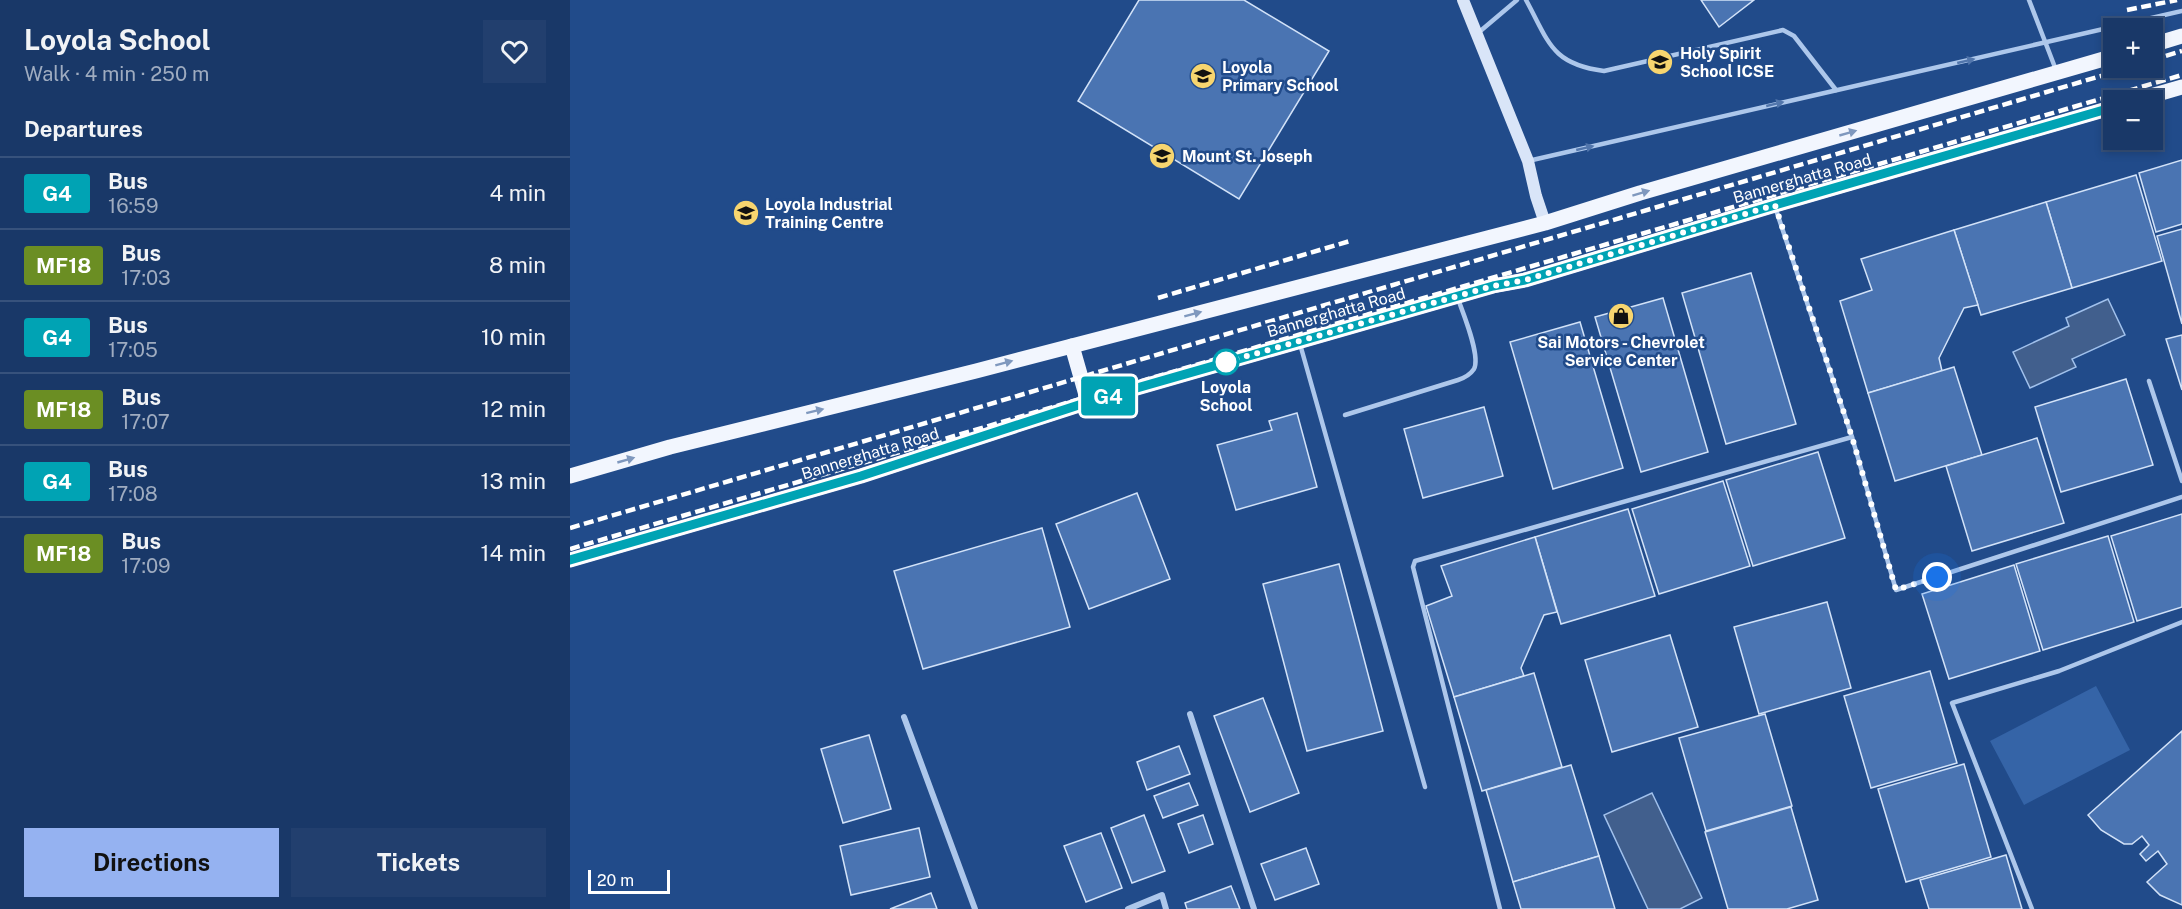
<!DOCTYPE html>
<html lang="en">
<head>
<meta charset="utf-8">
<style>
	body { margin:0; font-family:"Public Sans",sans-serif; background:#223f6e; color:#f1f3f6; height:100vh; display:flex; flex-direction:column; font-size:22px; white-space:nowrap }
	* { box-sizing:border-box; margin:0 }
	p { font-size:20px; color:#9facc0 }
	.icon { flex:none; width:33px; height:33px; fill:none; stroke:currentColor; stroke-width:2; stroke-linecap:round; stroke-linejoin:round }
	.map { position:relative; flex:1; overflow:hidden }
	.drawer { display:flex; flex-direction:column; background:#193868; width:570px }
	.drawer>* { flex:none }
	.badge { padding:0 12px; border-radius:4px; font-size:21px; line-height:39px }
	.controls { position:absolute; left:1533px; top:18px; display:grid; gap:12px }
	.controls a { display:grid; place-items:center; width:60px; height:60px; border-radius:0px; background:#193868; box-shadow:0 3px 9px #0003,0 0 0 2px #37527c; font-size:30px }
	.scale { position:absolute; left:18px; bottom:15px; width:82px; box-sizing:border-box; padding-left:6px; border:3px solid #fff; border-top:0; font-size:16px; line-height:21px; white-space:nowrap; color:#fff; -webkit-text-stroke:4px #214b8a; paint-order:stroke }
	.you { position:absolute; width:30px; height:30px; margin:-15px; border:4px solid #fff; border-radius:50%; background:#1a73e8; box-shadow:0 0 0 9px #1a73e833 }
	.map>.badge { position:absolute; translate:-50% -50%; box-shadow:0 0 0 3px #fff }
	h2 { padding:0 24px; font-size:22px; line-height:54px }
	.round { display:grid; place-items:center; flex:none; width:63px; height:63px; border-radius:0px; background:#223f6e }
	.headline { display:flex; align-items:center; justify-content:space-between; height:102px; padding:0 24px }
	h1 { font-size:28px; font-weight:700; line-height:45px }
	.action { display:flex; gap:12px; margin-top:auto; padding:12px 24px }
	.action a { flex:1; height:69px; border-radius:0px; background:#95b2f1; color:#111; font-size:24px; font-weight:700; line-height:69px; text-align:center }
	.action a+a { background:#223f6e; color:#f1f3f6 }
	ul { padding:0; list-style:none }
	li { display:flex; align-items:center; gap:18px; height:72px; padding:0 24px; border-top:2px solid #37527c }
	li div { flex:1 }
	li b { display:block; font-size:22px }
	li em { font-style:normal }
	li .badge { min-width:66px; font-weight:700; text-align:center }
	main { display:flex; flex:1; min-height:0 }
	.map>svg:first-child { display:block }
	.green { fill:#3564a7 }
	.water { fill:#415f8d; stroke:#a1c1ec; stroke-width:1.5 }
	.building { fill:#4a74b2; stroke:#d2e2f8; stroke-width:1.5 }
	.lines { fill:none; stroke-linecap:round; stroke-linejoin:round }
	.service { stroke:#adc7eb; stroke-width:4.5 }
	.minor { stroke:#adc7eb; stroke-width:6 }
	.secondary { stroke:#d9e5f8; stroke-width:12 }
	.primary { stroke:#f2f6fe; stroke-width:15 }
	.rail { stroke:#fff; stroke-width:4.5; stroke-dasharray:10 4.5; stroke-linecap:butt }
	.oneway { fill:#5276ac }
	.oneway2 { fill:#7f98be }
	.line-casing { stroke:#fff; stroke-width:14 }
	.line { stroke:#00a3b4; stroke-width:9 }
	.walk { stroke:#fff; stroke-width:6; stroke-dasharray:0 10.8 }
	.stop-dot { fill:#fff; stroke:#00a3b4; stroke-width:3 }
	.labels { text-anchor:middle; stroke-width:5; stroke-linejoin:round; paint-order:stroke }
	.poi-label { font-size:16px; font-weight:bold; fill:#fff; stroke:#214b8a; text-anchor:start }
	.street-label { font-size:16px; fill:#fff; stroke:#214b8a }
	.stop-label { font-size:16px; font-weight:bold; fill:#fff; stroke:#214b8a }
</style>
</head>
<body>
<main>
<section class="drawer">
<div class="headline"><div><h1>Loyola School</h1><p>Walk · 4 min · 250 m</p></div><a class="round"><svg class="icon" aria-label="heart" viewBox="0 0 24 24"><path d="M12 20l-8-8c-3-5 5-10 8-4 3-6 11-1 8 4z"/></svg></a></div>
<h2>Departures</h2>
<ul>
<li><span class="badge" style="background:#00a3b4;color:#fff">G4</span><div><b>Bus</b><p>16:59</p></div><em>4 min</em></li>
<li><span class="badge" style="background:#6b8e23;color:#fff">MF18</span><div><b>Bus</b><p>17:03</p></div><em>8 min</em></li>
<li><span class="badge" style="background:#00a3b4;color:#fff">G4</span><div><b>Bus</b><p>17:05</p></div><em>10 min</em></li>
<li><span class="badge" style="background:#6b8e23;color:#fff">MF18</span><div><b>Bus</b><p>17:07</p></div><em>12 min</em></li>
<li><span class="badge" style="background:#00a3b4;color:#fff">G4</span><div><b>Bus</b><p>17:08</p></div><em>13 min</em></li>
<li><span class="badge" style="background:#6b8e23;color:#fff">MF18</span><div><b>Bus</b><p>17:09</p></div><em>14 min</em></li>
</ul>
<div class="action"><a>Directions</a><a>Tickets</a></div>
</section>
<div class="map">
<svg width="1612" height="909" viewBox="0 0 1612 909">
	<rect width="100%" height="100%" fill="#214b8a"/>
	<polygon class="green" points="1526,686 1560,750 1454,805 1420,741"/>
	<g class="water">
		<polygon points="1538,299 1555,335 1502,359 1506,367 1460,388 1443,352 1499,326 1496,318"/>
		<polygon points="1082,793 1132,898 1110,909 1078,909 1034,815"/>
	</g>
	<g class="building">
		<polygon points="569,0 674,0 759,51 669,199 508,101"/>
		<polygon points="1131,0 1184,0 1149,27"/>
		<polygon points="1612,160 1612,224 1586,232 1569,173"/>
		<polygon points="1566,175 1592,261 1502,288 1476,202"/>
		<polygon points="1476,202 1502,288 1411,315 1384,230"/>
		<polygon points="1612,229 1612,324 1587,236"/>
		<polygon points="1384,230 1408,305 1394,308 1369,358 1372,371 1298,393 1270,301 1302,290 1291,259"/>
		<polygon points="1181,273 1226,424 1156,444 1112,293"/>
		<polygon points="1093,298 1138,452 1071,472 1025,317"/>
		<polygon points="1010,322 1053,468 983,489 940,342"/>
		<polygon points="1612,335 1612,390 1596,339"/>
		<polygon points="1384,367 1412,455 1325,481 1298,393"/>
		<polygon points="1556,379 1583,465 1491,492 1465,407"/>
		<polygon points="914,407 933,476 853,498 834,429"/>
		<polygon points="727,413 747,487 666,510 647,445 702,430 699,421"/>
		<polygon points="1467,438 1494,523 1402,551 1376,466"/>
		<polygon points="1248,452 1275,538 1183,566 1156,480"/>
		<polygon points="1153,481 1180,566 1089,594 1062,509"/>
		<polygon points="567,493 600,579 519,609 486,524"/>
		<polygon points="1058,509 1085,596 991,624 965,537"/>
		<polygon points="1612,514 1612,607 1567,621 1541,536"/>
		<polygon points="472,528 500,627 353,669 324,571"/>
		<polygon points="1538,536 1564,622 1473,650 1446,564"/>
		<polygon points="965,537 987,612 974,615 951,668 954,676 884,697 856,606 882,596 871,566"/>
		<polygon points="769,564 813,731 737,751 693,584"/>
		<polygon points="1444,565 1470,651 1379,679 1352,594"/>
		<polygon points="1257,602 1281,688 1189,714 1164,627"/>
		<polygon points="1100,635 1128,727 1042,752 1015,660"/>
		<polygon points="1360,671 1387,763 1301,788 1274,696"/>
		<polygon points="964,673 992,767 912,791 884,697"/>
		<polygon points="693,698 729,793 680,812 644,716"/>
		<polygon points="1195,714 1222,806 1136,831 1109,738"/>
		<polygon points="1612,731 1612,905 1590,895 1577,882 1597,864 1588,851 1576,861 1570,854 1579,845 1572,836 1562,844 1554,844 1531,830 1518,815"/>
		<polygon points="299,735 321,809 273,823 251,749"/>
		<polygon points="609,746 620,774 577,790 567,762"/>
		<polygon points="1394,764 1421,857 1336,882 1308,789"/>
		<polygon points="1001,765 1029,856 943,882 916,790"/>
		<polygon points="619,783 628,805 593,818 584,796"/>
		<polygon points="1221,807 1248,900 1217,909 1158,909 1135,832"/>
		<polygon points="574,815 595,871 562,883 541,828"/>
		<polygon points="633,815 643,844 619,853 608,824"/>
		<polygon points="349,828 360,877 281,895 270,846"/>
		<polygon points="531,833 552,888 516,902 494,846"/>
		<polygon points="736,848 749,884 705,900 691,864"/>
		<polygon points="1436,855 1452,909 1359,909 1350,880"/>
		<polygon points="1029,856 1045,909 951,909 943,882"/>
		<polygon points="661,886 670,909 617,909 615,903"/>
		<polygon points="361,893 367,909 320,909"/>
	</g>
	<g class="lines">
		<g class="service">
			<path d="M956 0C979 42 981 64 1034 71L1213 30 1224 36 1266 90"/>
			<polyline points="1459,0 1486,70"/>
			<polyline points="908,33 947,0"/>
			<polyline points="958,161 1612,11"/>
			<polyline points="1205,207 1282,437 1326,590 1612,497"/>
			<polyline points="730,344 855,787"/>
			<polyline points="1579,381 1612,481"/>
			<path d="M775 415 888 380C894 378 900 375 904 369 911 356 893 313 888 299"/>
			<polyline points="930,909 843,567 845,561 1282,437"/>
			<polyline points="1462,909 1382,703 1489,671 1612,622"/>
		</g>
		<g class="minor">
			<polyline points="620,714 684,909"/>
			<polyline points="334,717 405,909"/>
			<polyline points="558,909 592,895 596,909"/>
		</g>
		<polyline class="secondary" points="893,0 958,161 966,196 975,223"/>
		<g class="primary">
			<polyline points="1582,45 1612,36"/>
			<polyline points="1567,100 1612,87"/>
			<polyline points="502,346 518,402"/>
			<polyline points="0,476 100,447 406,371 975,223 1070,193 1544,56"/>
			<polyline points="0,560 291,476 518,402 923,286 955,280 1205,205 1544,107"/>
		</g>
		<g class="rail">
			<polyline points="1557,10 1607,0"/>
			<polyline points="1582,60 1612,51"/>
			<polyline points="588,298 780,241"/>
			<polyline points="0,528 1558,68"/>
			<polyline points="0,549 1612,75"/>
		</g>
	</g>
	<defs><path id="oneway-solid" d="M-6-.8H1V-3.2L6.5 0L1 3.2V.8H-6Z" transform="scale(1.5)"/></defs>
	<g class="oneway">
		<use href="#oneway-solid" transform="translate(1396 61) rotate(-13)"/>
		<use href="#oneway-solid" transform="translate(1205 104) rotate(-13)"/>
		<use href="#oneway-solid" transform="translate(1015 148) rotate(-13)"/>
	</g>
	<g class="oneway2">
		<use href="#oneway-solid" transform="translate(1278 133) rotate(-16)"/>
		<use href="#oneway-solid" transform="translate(1071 193) rotate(-17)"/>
		<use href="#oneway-solid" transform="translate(623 314) rotate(-15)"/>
		<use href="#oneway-solid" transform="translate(434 363) rotate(-15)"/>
		<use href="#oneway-solid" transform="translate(245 411) rotate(-14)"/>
		<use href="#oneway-solid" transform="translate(56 460) rotate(-16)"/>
	</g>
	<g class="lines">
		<g class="line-casing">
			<polyline id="line" points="0,560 291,476 518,402 923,286 955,280 1205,205 1544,107"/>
		</g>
		<use href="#line" class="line"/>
		<polyline class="walk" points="656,362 923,286 955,280 1205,205 1282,437 1326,590 1367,577"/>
	</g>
	<defs>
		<g id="school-disc" transform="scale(1.35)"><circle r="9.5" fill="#f7d56f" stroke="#214b8a"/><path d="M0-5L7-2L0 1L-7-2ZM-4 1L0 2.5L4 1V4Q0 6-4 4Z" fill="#111"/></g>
		<g id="university-disc" transform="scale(1.35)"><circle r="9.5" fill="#f7d56f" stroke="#214b8a"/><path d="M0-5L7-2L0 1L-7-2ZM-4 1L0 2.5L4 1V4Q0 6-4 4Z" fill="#111"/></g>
		<g id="shop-disc" transform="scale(1.35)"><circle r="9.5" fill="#f7d56f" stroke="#214b8a"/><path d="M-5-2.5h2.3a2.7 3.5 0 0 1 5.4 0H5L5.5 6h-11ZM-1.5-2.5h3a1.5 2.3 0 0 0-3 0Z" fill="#111"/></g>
	</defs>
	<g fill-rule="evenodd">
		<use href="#school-disc" x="1090" y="62"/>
		<use href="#school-disc" x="633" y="76"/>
		<use href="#school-disc" x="592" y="156"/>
		<use href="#university-disc" x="176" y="213"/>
		<use href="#shop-disc" x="1051" y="316"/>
	</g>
	<circle class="stop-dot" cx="656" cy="362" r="12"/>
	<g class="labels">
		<g class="poi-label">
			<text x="1110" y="59">Holy Spirit<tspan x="1110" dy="18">School ICSE</tspan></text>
			<text x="652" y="73">Loyola<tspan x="652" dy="18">Primary School</tspan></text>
			<text x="612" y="162">Mount St. Joseph</text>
			<text x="195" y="210">Loyola Industrial<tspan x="195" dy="18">Training Centre</tspan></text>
			<text x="1051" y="348" text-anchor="middle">Sai Motors - Chevrolet<tspan x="1051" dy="18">Service Center</tspan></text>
		</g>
		<g class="street-label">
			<text transform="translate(1232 178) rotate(-16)" y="6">Bannerghatta Road</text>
			<text transform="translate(766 312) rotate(-16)" y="6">Bannerghatta Road</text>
			<text transform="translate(300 453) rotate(-17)" y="6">Bannerghatta Road</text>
		</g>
		<g class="stop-label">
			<text x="656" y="393">Loyola<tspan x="656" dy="18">School</tspan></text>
		</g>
	</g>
</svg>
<div class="controls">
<a>+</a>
<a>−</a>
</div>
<div class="scale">20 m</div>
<div class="you" style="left:1367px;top:577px"></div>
<b class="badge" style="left:538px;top:396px;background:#00a3b4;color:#fff">G4</b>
</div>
</main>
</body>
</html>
